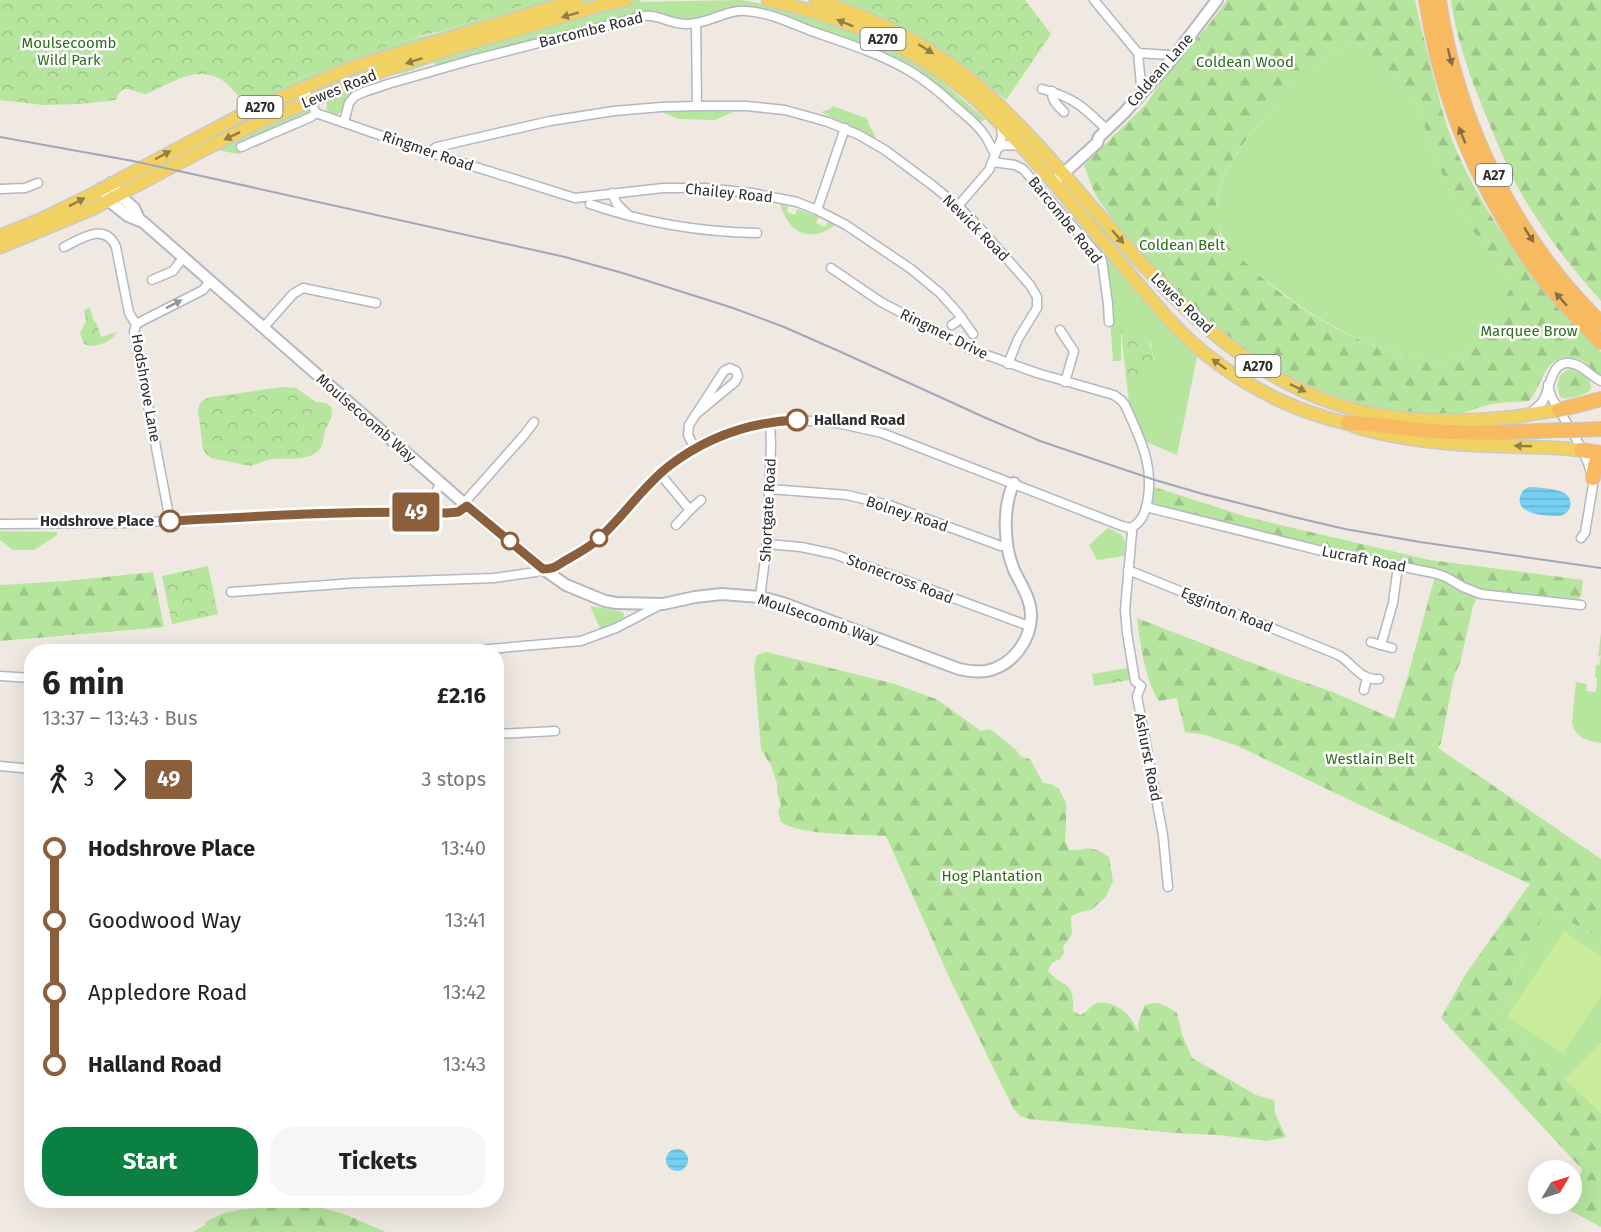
<!DOCTYPE html>
<html lang="en">
<head>
<meta charset="utf-8">
<style>
	body { margin:0; font-family:"Fira Sans",sans-serif; background:#f6f6f6; color:#222; height:100vh; display:flex; flex-direction:column; font-size:22px; white-space:nowrap }
	* { box-sizing:border-box; margin:0 }
	p { font-size:20px; color:#767676 }
	.icon { flex:none; width:33px; height:33px; fill:none; stroke:currentColor; stroke-width:2; stroke-linecap:round; stroke-linejoin:round }
	.map { position:relative; flex:1; overflow:hidden }
	.side { position:absolute; left:24px; top:644px; width:480px; height:564px; display:flex; flex-direction:column; background:#fff; border-radius:24px; box-shadow:0 6px 24px #0002 }
	.side>* { flex:none }
	.badge { padding:0 12px; border-radius:4px; font-size:21px; line-height:39px }
	.needle { width:39px; rotate:52deg }
	.buttons { position:absolute; left:1528px; top:1160px; display:grid; gap:12px }
	.buttons a { display:grid; place-items:center; width:54px; height:54px; border-radius:50%; background:#fff; box-shadow:0 6px 24px #0002; font-size:30px }
	.map>.badge { position:absolute; translate:-50% -50%; box-shadow:0 0 0 3px #fff }
	.legs { display:flex; align-items:center; gap:9px; height:66px; padding:0 18px; font-size:20px }
	.legs p { margin-inline-start:auto }
	.overview { display:flex; align-items:center; justify-content:space-between; height:102px; padding:0 18px }
	h1 { font-size:33px; font-weight:700; line-height:45px }
	.action { display:flex; gap:12px; margin-top:auto; padding:12px 18px }
	.action a { flex:1; height:69px; border-radius:24px; background:#0b8043; color:#fff; font-size:24px; font-weight:700; line-height:69px; text-align:center }
	.action a+a { background:#f6f6f6; color:#222 }
	ul { padding:0 18px; list-style:none }
	li { display:flex; align-items:center; gap:21px; height:72px; font-size:22px }
	li i { display:grid; place-items:center; width:9px; height:100%; margin:0 8px; background:currentColor }
	li i::after { content:''; width:15px; height:15px; margin:-8px; border:4px solid; border-radius:50%; background:#fff }
	li p { margin-inline-start:auto }
	li:first-child i { background:linear-gradient(#0000 50%,currentColor 0) }
	li:last-child i { background:linear-gradient(currentColor 50%,#0000 0) }
	.map>svg:first-child { display:block }
	.grass { fill:#b6e59e }
	.forest { fill:url(#forest-firs); fill-rule:evenodd }
	.park { fill:url(#park-crowns) }
	.pitch { fill:#c9ec9a }
	.water { fill:url(#water-rules) }
	.lines { fill:none; stroke-linecap:round; stroke-linejoin:round }
	.minor-casing { stroke:#b4b7c1; stroke-width:11 }
	.tertiary-casing { stroke:#b4b7c1; stroke-width:14 }
	.primary-casing { stroke:#c9c9c9; stroke-width:15 }
	.trunk-casing { stroke:#c9c9c9; stroke-width:16 }
	.minor { stroke:#fff; stroke-width:8 }
	.tertiary { stroke:#fff; stroke-width:10 }
	.primary { stroke:#f2d163; stroke-width:12 }
	.trunk { stroke:#f8ba60; stroke-width:14 }
	.rail { stroke:#a3a6b8; stroke-width:2 }
	.trunk-bridge-casing { stroke:#c9c9c9; stroke-width:16; stroke-linecap:butt }
	.trunk-bridge { stroke:#f8ba60; stroke-width:14 }
	.oneway { fill:#908048 }
	.oneway2 { fill:#896d44 }
	.oneway3 { fill:#969696 }
	.line-1-casing { stroke:#fff; stroke-width:14 }
	.line-1 { stroke:#8b5e3c; stroke-width:9 }
	.stop-1-dot { fill:#fff; stroke:#8b5e3c; stroke-width:3 }
	.labels { text-anchor:middle; stroke-width:5; stroke-linejoin:round; paint-order:stroke }
	.shield { fill:#fff; stroke:#6d6d6d; stroke-width:1.5 }
	.shield-label { font-size:14px; font-weight:bold; fill:#2e2e2e }
	.street-label { font-size:15px; fill:#2e2e2e; stroke:#fff }
	.park-label { font-size:15px; fill:#2c6e1b; stroke:#fff }
	.stop-label { font-size:15px; font-weight:bold; fill:#2e2e2e; stroke:#fff; text-anchor:start }
</style>
</head>
<body>
<div class="map">
<svg width="1601" height="1232" viewBox="0 0 1601 1232">
	<defs>
		<pattern id="forest-firs" width="22" height="20" patternUnits="userSpaceOnUse" patternTransform="scale(1.5)"><rect width="22" height="20" fill="#b6e59e"/><path d="M5 1l3.5 6h-7zM16 11l3.5 6h-7z" fill="#9dc588"/></pattern>
		<pattern id="park-crowns" width="20" height="18" patternUnits="userSpaceOnUse" patternTransform="scale(1.5)"><rect width="20" height="18" fill="#b6e59e"/><path d="M2 6a3 3 0 1 1 6 0M12 15a3 3 0 1 1 6 0" fill="none" stroke="#9dc588"/></pattern>
		<pattern id="water-rules" width="6" height="5" patternUnits="userSpaceOnUse" patternTransform="scale(1.5)"><rect width="6" height="5" fill="#75cff0"/><path d="M0 2.5h6" fill="none" stroke="#66b2ce"/></pattern>
	</defs>
	<rect width="100%" height="100%" fill="#efe9e1"/>
	<g class="grass">
		<path d="M540 0H640L641 2 741 0 779 7 835 24 888 46 927 69 985 119 979 124 923 76 756 9 703 19 681 22 657 14 436 67 435 62 404 73 383 76 353 89 354 93C343 100 343 126 326 109L327 104 325 101 311 108 313 121 238 154 218 150 264 128 257 100C301 76 349 57 397 43 411 38 426 36 440 32 474 21 507 10 540 0Z"/>
		<path d="M1356 43 1367 50 1417 102 1432 151 1455 203 1485 249 1502 267 1513 286C1498 307 1474 347 1452 359 1444 364 1430 360 1421 358 1358 346 1310 316 1261 276 1250 267 1232 254 1225 242 1220 234 1217 221 1217 211 1216 172 1251 133 1275 106 1293 85 1329 48 1356 43Z"/>
		<polygon points="832,106 866,118 869,121 868,123 877,140 821,112 831,109"/>
		<polygon points="664,109 733,112 715,120 679,119 664,113"/>
		<path d="M780 204 788 206 787 212 795 215 797 209 819 217 816 223 825 227 828 222 835 225C809 244 789 233 780 204Z"/>
		<polygon points="1101,249 1158,318 1197,357 1177,455 1146,442 1129,403 1127,386 1146,382 1154,359 1151,344 1145,336 1121,322 1121,361 1113,361 1106,262 1107,259 1098,250"/>
		<path d="M1108 528C1126 536 1126 537 1124 556L1097 560 1089 545Z"/>
		<polygon points="0,531 57,532 57,535 34,550 13,550 0,540"/>
		<path d="M590 606 623 612 624 616C620 624 608 626 600 628Z"/>
		<path d="M1601 633V743C1587 741 1576 738 1572 723L1576 682 1587 684 1586 691 1596 692 1597 679 1595 676 1596 665H1599L1601 655 1598 657Z"/>
		<polygon points="1538,906 1560,916 1601,939 1601,1043 1566,1079 1552,1069 1524,1042 1521,1034 1508,1025 1500,1016 1524,956 1542,918"/>
	</g>
	<g class="forest">
		<path d="M1227 0H1415C1420 25 1427 50 1433 75 1439 96 1443 117 1451 137 1483 219 1540 288 1601 352V375C1592 371 1587 361 1578 359 1545 349 1544 383 1529 401 1517 402 1505 402 1493 404 1478 407 1464 414 1449 416 1439 417 1427 414 1417 413 1310 405 1223 343 1153 266 1134 245 1114 222 1098 199 1092 189 1088 176 1084 165L1146 104 1163 79 1211 22ZM1356 43 1367 50 1417 102 1432 151 1455 203 1485 249 1502 267 1513 286C1498 306 1474 347 1452 359 1444 364 1430 360 1421 358 1355 346 1296 310 1247 264 1238 255 1225 246 1220 234 1219 231 1220 228 1219 225 1218 217 1216 210 1217 202 1222 165 1251 133 1275 106 1293 85 1329 48 1356 43Z"/>
		<path d="M1451 0H1601V301C1568 264 1538 225 1515 182 1503 157 1492 131 1482 106 1468 71 1456 37 1451 0Z"/>
		<path d="M1570 369C1580 371 1591 378 1591 389 1585 395 1571 399 1562 398 1554 388 1557 372 1570 369Z"/>
		<path d="M1151 486 1247 517 1430 560 1583 580 1581 596 1578 599 1481 590 1473 606 1460 663 1454 676 1441 743 1438 748 1601 859V939L1560 916 1539 907 1542 918 1523 958 1500 1016 1508 1025 1521 1034 1524 1042 1552 1069 1566 1079 1601 1113V1227L1569 1210 1582 1169 1441 1018 1465 975 1530 884 1360 805 1238 746 1205 735 1185 732 1177 698 1159 701C1145 680 1140 643 1137 618L1283 675 1330 691 1394 719 1407 679 1437 569 1361 554 1253 530 1152 503Z"/>
		<polygon points="153,572 164,627 0,641 0,585 67,581"/>
		<path d="M766 652 895 684 936 699 981 731 990 729 1016 750 1021 757 1030 759 1043 783 1051 784 1059 789 1066 803V830L1065 840 1069 850C1075 851 1078 850 1084 849 1094 847 1102 852 1109 857L1113 881 1106 897 1091 910 1080 912 1071 916 1072 934 1063 947 1064 953 1060 959 1052 963 1048 971C1064 990 1074 978 1073 1011L1080 1015C1087 1013 1089 1007 1095 1004 1106 999 1122 1008 1129 1016 1133 1021 1136 1028 1139 1033L1138 1024 1144 1006C1158 999 1165 1006 1177 1013L1182 1034 1192 1058 1256 1095 1274 1100 1275 1113 1286 1137 1267 1141 1218 1135 1175 1133 1029 1119 1020 1116 1013 1108 950 979 886 836C861 834 800 836 781 822L778 812 781 804 777 792V783L771 766 761 749 754 665 757 655Z"/>
		<path d="M284 1206 323 1208 344 1214 386 1232H193L205 1225 206 1222C227 1207 259 1209 284 1206Z"/>
	</g>
	<g class="park">
		<path d="M0 0H540L442 31 423 35 372 51 307 75 257 100 251 99 247 101C234 95 232 86 222 80 196 64 170 84 146 94 133 92 122 81 116 100L79 104 43 105 0 100Z"/>
		<polygon points="833,0 1025,0 1051,34 1006,100 977,75"/>
		<path d="M90 308 94 322H96L101 337 117 332C111 343 94 349 84 344L80 333 86 321 84 310Z"/>
		<path d="M1120 322C1143 321 1158 350 1152 370 1151 374 1150 379 1146 382 1140 385 1133 385 1127 386Z"/>
		<path d="M282 387 296 388 316 402 326 403 331 407C334 417 329 421 326 429 322 437 325 445 318 451 305 463 283 456 267 460 261 462 256 465 250 466L211 458 206 454 203 449 198 410C199 402 203 399 211 397Z"/>
		<polygon points="208,566 218,614 172,624 162,576"/>
		<polygon points="1128,668 1130,680 1094,686 1092,674"/>
	</g>
	<g class="pitch">
		<polygon points="1564,931 1601,956 1601,996 1563,1053 1507,1016"/>
		<polygon points="1601,1043 1601,1113 1566,1079"/>
	</g>
	<g class="water">
		<path d="M1529 487C1537 487 1560 489 1566 494 1576 503 1568 517 1556 516 1544 516 1516 514 1520 497 1521 491 1525 489 1529 487Z"/>
		<circle cx="677" cy="1160" r="11"/>
	</g>
	<g class="lines">
		<g class="minor-casing">
			<g id="minor">
				<polyline points="1094,0 1138,53 1141,85 1144,90"/>
				<polyline points="696,24 697,106"/>
				<polyline points="1138,53 1169,55 1173,58"/>
				<polyline points="304,89 316,113 431,153 575,198 663,188 705,188 752,193 797,202 817,210 846,225 911,269 940,293 958,313 973,334"/>
				<path d="M1042 89C1073 97 1084 107 1107 130"/>
				<path d="M1052 91C1051 100 1058 106 1064 112"/>
				<path d="M344 122 349 103 355 96 364 92 388 84 472 60 644 16C659 14 671 25 688 24 708 24 727 9 746 11 768 12 791 23 811 31 846 43 882 54 913 73 929 83 943 95 956 107 965 115 976 123 983 133 988 139 990 146 994 152"/>
				<polyline points="241,147 311,117 316,113"/>
				<polyline points="997,148 1004,145 1022,146"/>
				<polyline points="431,153 432,150 437,147 550,121 614,111 661,107 697,106 746,106 785,110 828,122 859,135 885,150 932,185 958,206 979,227 1030,285 1037,297 1037,308 1018,339 1008,364"/>
				<polyline points="992,162 1015,165 1023,169 1102,260 1108,304 1109,322"/>
				<polyline points="0,189 25,188 38,183"/>
				<polyline points="612,193 617,204 627,214"/>
				<path d="M590 204C645 223 699 232 757 233"/>
				<polyline points="958,206 989,170 1002,137 1001,125"/>
				<polyline points="817,210 845,128"/>
				<path d="M64 247C82 238 105 222 116 247L129 313 136 324"/>
				<path d="M831 268 881 302 970 349 1037 373 1114 395 1121 400 1125 405C1132 420 1142 441 1146 458 1151 477 1152 520 1130 528L1132 532 1125 610 1127 633 1135 681 1141 686 1137 696 1163 835 1168 887"/>
				<polyline points="152,280 173,271 183,258"/>
				<polyline points="136,324 134,332 170,521"/>
				<polyline points="136,324 203,290 210,281"/>
				<polyline points="952,325 962,318"/>
				<polyline points="263,328 293,294 303,288 376,303"/>
				<polyline points="1060,330 1074,351 1065,382"/>
				<path d="M1548 385 1551 396C1564 421 1592 457 1593 485L1585 533 1581 538"/>
				<path d="M1529 414C1534 410 1539 406 1543 401 1551 387 1551 354 1577 365 1586 369 1592 377 1601 381"/>
				<polyline points="695,415 735,382 738,376 736,371 730,368 724,371 689,425 688,435 695,449"/>
				<polyline points="660,474 690,510 676,525"/>
				<polyline points="769,489 847,495 889,505 1001,546 1006,546"/>
				<polyline points="464,503 525,434 534,422"/>
				<polyline points="1146,507 1318,550 1434,573 1446,577 1463,587 1481,594 1581,605"/>
				<polyline points="690,510 701,500"/>
				<path d="M427 512C434 504 434 492 441 483"/>
				<polyline points="0,524 132,523 310,513 380,512 447,513 457,512 467,506"/>
				<polyline points="767,544 801,547 834,554 1029,626"/>
				<path d="M1128 570 1326 650C1331 652 1336 654 1340 656 1354 665 1361 681 1379 679"/>
				<polyline points="231,592 354,583 494,578 536,572 543,569 553,569 595,542 644,489 668,467 686,455 718,437 757,424 798,420 837,423 882,433 1122,526 1130,528"/>
				<polyline points="760,597 767,544 771,444 770,422"/>
				<polyline points="1371,642 1381,645"/>
				<polyline points="1392,648 1381,645 1393,603 1398,566"/>
				<polyline points="466,651 581,641 616,628 662,604"/>
				<polyline points="0,676 32,678"/>
				<polyline points="1364,690 1367,678"/>
				<polyline points="496,734 555,731"/>
				<polyline points="0,766 32,769"/>
			</g>
		</g>
		<g class="tertiary-casing">
			<g id="tertiary">
				<polyline points="1054,182 1097,143 1099,137 1124,113 1173,58 1217,0"/>
				<polyline points="111,183 119,195 134,208 139,219"/>
				<path d="M102 188 108 200 128 216 143 222 467 506 543 569 566 585 605 601 616 603 663 604 695 597 722 594 760 597 783 603 959 669C968 671 977 672 986 671 1013 666 1032 639 1031 613 1030 597 1020 583 1014 570 1004 546 1002 507 1014 483"/>
			</g>
		</g>
		<g class="primary-casing">
			<g id="primary">
				<path d="M768 0C841 16 912 46 970 94 986 108 1000 123 1015 139 1048 175 1079 212 1110 250 1135 280 1159 311 1187 338 1212 361 1241 381 1271 396 1290 406 1310 413 1330 419 1337 421 1343 422 1349 424 1355 426 1361 429 1368 430 1400 439 1441 443 1474 445 1510 447 1546 446 1581 450"/>
				<path d="M816 0C873 18 929 44 976 84 996 101 1015 121 1034 141 1131 246 1219 381 1369 413 1415 422 1468 422 1514 417 1529 415 1544 411 1559 410"/>
				<polyline points="0,236 42,219 87,197 241,115 353,67 577,0"/>
				<polyline points="0,247 94,208 207,148 257,123 382,71 445,50 609,3 626,0"/>
			</g>
		</g>
		<g class="trunk-casing">
			<g id="trunk">
				<path d="M1426 0C1442 103 1478 189 1539 273 1557 298 1580 320 1601 342"/>
				<path d="M1439 0C1457 121 1513 237 1601 323"/>
				<polyline points="1559,410 1601,399"/>
				<path d="M1348 423C1377 423 1406 430 1435 431 1477 434 1518 432 1559 430"/>
				<polyline points="1578,430 1601,429"/>
				<polyline points="1581,450 1601,453"/>
				<polyline points="1593,478 1595,465 1601,457"/>
			</g>
		</g>
		<use href="#minor" class="minor"/>
		<use href="#tertiary" class="tertiary"/>
		<use href="#primary" class="primary"/>
		<use href="#trunk" class="trunk"/>
		<polyline class="rail" points="0,137 133,161 206,177 565,257 626,274 733,308 784,327 841,352 986,418 1040,441 1155,480 1203,494 1298,518 1345,529 1420,542 1601,568"/>
		<g class="trunk-bridge-casing">
			<polyline id="trunk-bridge" points="1559,430 1578,430"/>
		</g>
		<use href="#trunk-bridge" class="trunk-bridge"/>
	</g>
	<defs><path id="oneway-solid" d="M-6-.8H1V-3.2L6.5 0L1 3.2V.8H-6Z" transform="scale(1.5)"/></defs>
	<g class="oneway">
		<use href="#oneway-solid" transform="translate(570 15) rotate(164)"/>
		<use href="#oneway-solid" transform="translate(845 23) rotate(-158)"/>
		<use href="#oneway-solid" transform="translate(926 49) rotate(32)"/>
		<use href="#oneway-solid" transform="translate(414 61) rotate(162)"/>
		<use href="#oneway-solid" transform="translate(232 136) rotate(154)"/>
		<use href="#oneway-solid" transform="translate(163 155) rotate(-28)"/>
		<use href="#oneway-solid" transform="translate(77 202) rotate(-27)"/>
		<use href="#oneway-solid" transform="translate(1118 237) rotate(49)"/>
		<use href="#oneway-solid" transform="translate(1219 364) rotate(-145)"/>
		<use href="#oneway-solid" transform="translate(1298 388) rotate(26)"/>
		<use href="#oneway-solid" transform="translate(1523 446) rotate(-178)"/>
	</g>
	<g class="oneway2">
		<use href="#oneway-solid" transform="translate(1450 57) rotate(76)"/>
		<use href="#oneway-solid" transform="translate(1462 135) rotate(-112)"/>
		<use href="#oneway-solid" transform="translate(1529 235) rotate(57)"/>
		<use href="#oneway-solid" transform="translate(1561 299) rotate(-132)"/>
	</g>
	<use class="oneway3" href="#oneway-solid" transform="translate(174 304) rotate(-27)"/>
	<g class="lines">
		<g class="line-1-casing">
			<path id="line-1" d="M170 521C262 516 354 510 447 513L458 512 467 506 543 569C556 569 557 565 568 559 577 554 586 549 595 542 622 519 641 488 669 466 707 437 750 422 797 420"/>
		</g>
		<use href="#line-1" class="line-1"/>
	</g>
	<g class="stop-1-dot">
		<circle cx="797" cy="420" r="10"/>
		<circle cx="170" cy="521" r="10"/>
		<circle cx="599" cy="538" r="8"/>
		<circle cx="510" cy="541" r="8"/>
	</g>
	<g class="labels">
		<g class="shield">
			<rect x="860.5" y="28" width="45" height="22" rx="4.5"/>
			<rect x="237.5" y="96" width="45" height="22" rx="4.5"/>
			<rect x="1476" y="164" width="36" height="22" rx="4.5"/>
			<rect x="1235.5" y="355" width="45" height="22" rx="4.5"/>
		</g>
		<g class="shield-label">
			<text x="883" y="44">A270</text>
			<text x="260" y="112">A270</text>
			<text x="1494" y="180">A27</text>
			<text x="1258" y="371">A270</text>
		</g>
		<g class="street-label">
			<text transform="translate(591 30) rotate(-14)" y="5">Barcombe Road</text>
			<text transform="translate(1160 70) rotate(-49)" y="5">Coldean Lane</text>
			<text transform="translate(339 89) rotate(-22)" y="5">Lewes Road</text>
			<text transform="translate(428 151) rotate(19)" y="5">Ringmer Road</text>
			<text transform="translate(729 193) rotate(6)" y="5">Chailey Road</text>
			<text transform="translate(1065 220) rotate(51)" y="5">Barcombe Road</text>
			<text transform="translate(976 228) rotate(45)" y="5">Newick Road</text>
			<text transform="translate(1182 303) rotate(44)" y="5">Lewes Road</text>
			<text transform="translate(944 334) rotate(26)" y="5">Ringmer Drive</text>
			<text transform="translate(146 388) rotate(80)" y="5">Hodshrove Lane</text>
			<text transform="translate(366 418) rotate(41)" y="5">Moulsecoomb Way</text>
			<text transform="translate(768 510) rotate(-87)" y="5">Shortgate Road</text>
			<text transform="translate(907 514) rotate(18)" y="5">Bolney Road</text>
			<text transform="translate(1364 559) rotate(11)" y="5">Lucraft Road</text>
			<text transform="translate(900 579) rotate(21)" y="5">Stonecross Road</text>
			<text transform="translate(1227 610) rotate(22)" y="5">Egginton Road</text>
			<text transform="translate(818 619) rotate(19)" y="5">Moulsecoomb Way</text>
			<text transform="translate(1148 757) rotate(79)" y="5">Ashurst Road</text>
		</g>
		<g class="park-label">
			<text x="69" y="48">Moulsecoomb<tspan x="69" dy="17">Wild Park</tspan></text>
			<text x="1245" y="67">Coldean Wood</text>
			<text x="1182" y="250">Coldean Belt</text>
			<text x="1529" y="336">Marquee Brow</text>
			<text x="1370" y="764">Westlain Belt</text>
			<text x="992" y="881">Hog Plantation</text>
		</g>
		<g class="stop-label">
			<text x="814" y="425">Halland Road</text>
			<text x="154" y="526" text-anchor="end">Hodshrove Place</text>
		</g>
	</g>
</svg>
<div class="buttons">
<a><svg class="needle" viewBox="-14 -14 28 28"><path d="M0-13l5 13h-10z" fill="#e53935"/><path d="M0 13l5-13h-10z" fill="#767676"/></svg></a>
</div>
<b class="badge" style="left:416px;top:512px;background:#8b5e3c;color:#fff">49</b>
<section class="side">
<div class="overview"><div><h1>6 min</h1><p>13:37 – 13:43 · Bus</p></div><b>£2.16</b></div>
<div class="legs"><svg class="icon" aria-label="walk" viewBox="0 0 24 24"><circle cx="13" cy="4" r="2"/><path d="M13 8l-2 6 4 7M11 14l-3 7M7 12l3-4h3l4 4"/></svg>3<svg class="icon" aria-label="forward" viewBox="0 0 24 24"><path d="M9 5l7 7-7 7"/></svg><b class="badge" style="background:#8b5e3c;color:#fff">49</b><p>3 stops</p></div>
<ul>
<li><i style="color:#8b5e3c"></i><b>Hodshrove Place</b><p>13:40</p></li>
<li><i style="color:#8b5e3c"></i><span>Goodwood Way</span><p>13:41</p></li>
<li><i style="color:#8b5e3c"></i><span>Appledore Road</span><p>13:42</p></li>
<li><i style="color:#8b5e3c"></i><b>Halland Road</b><p>13:43</p></li>
</ul>
<div class="action"><a>Start</a><a>Tickets</a></div>
</section>
</div>
</body>
</html>
